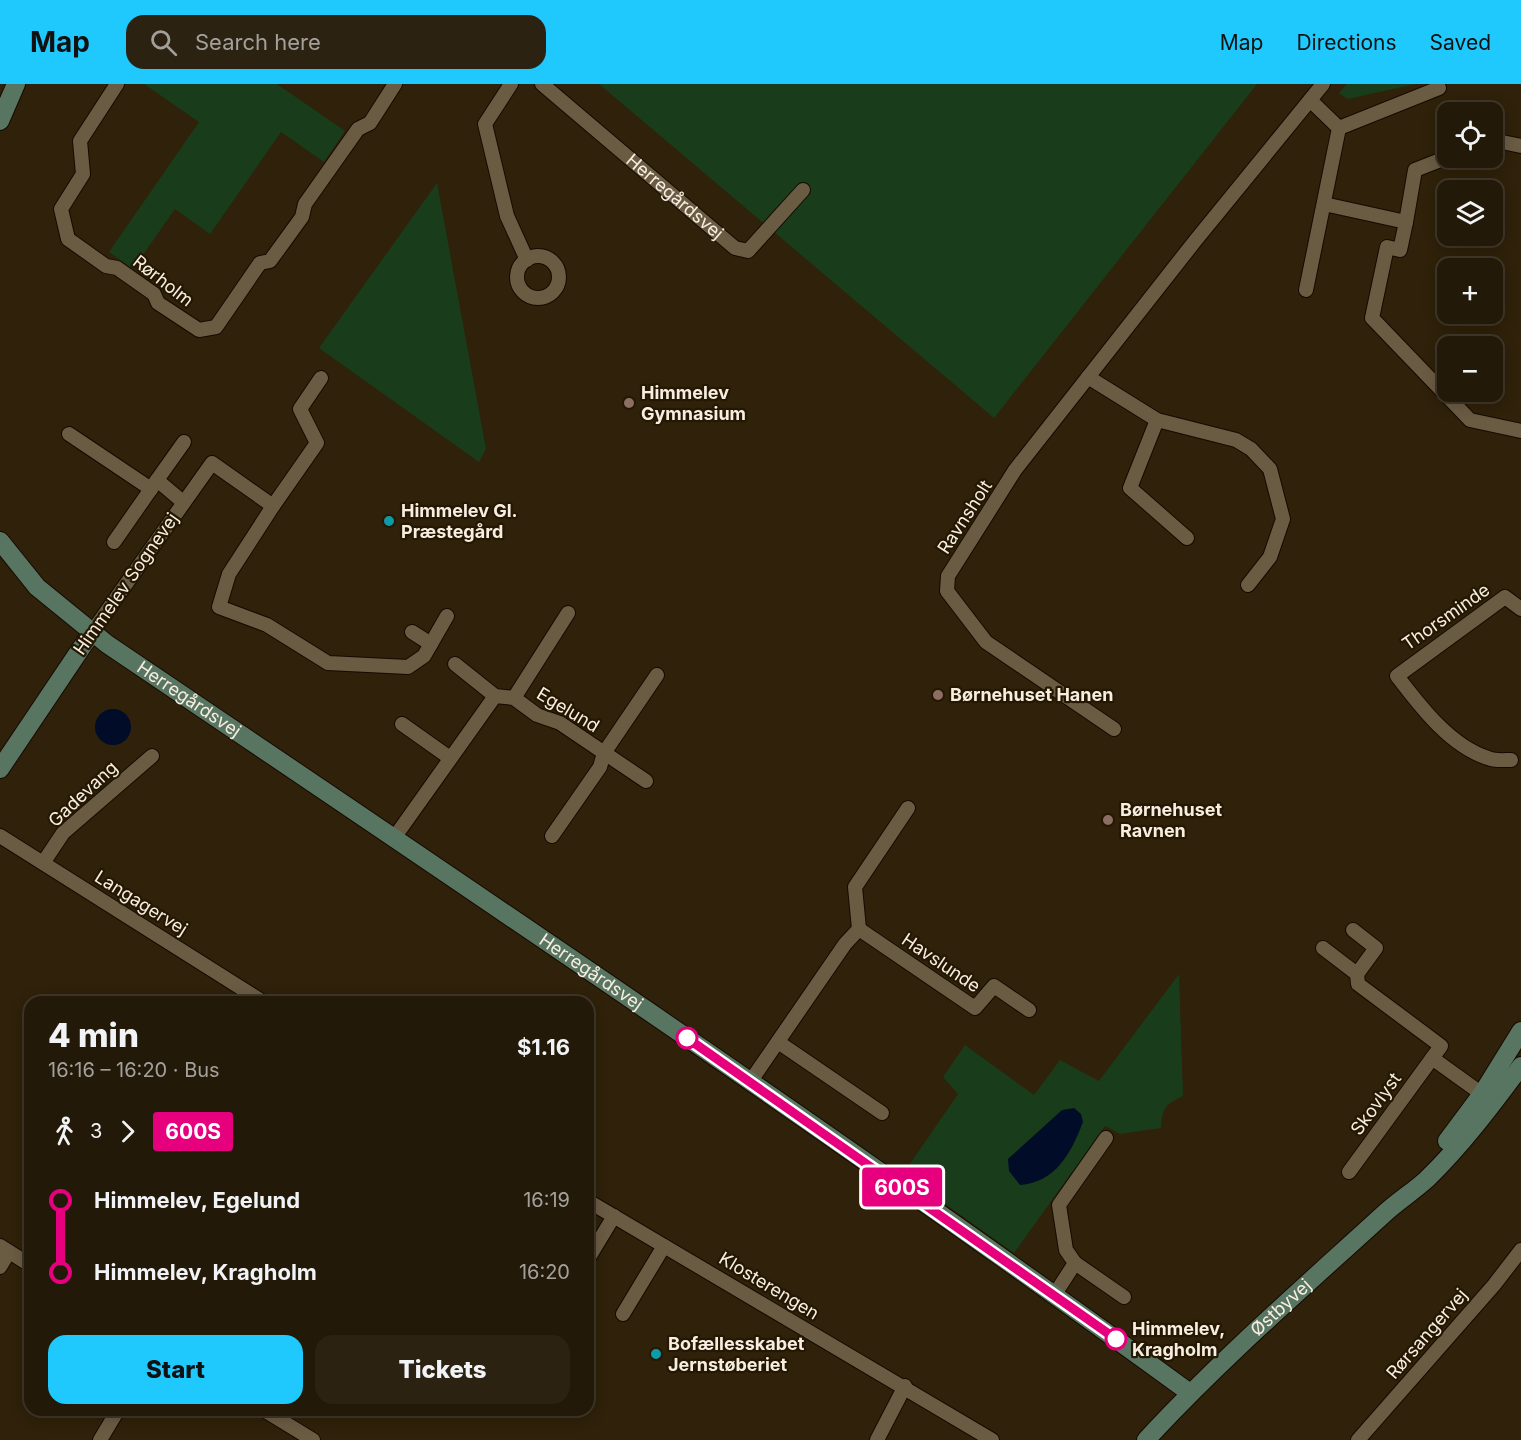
<!DOCTYPE html>
<html lang="en">
<head>
<meta charset="utf-8">
<style>
	body { margin:0; font-family:Inter,sans-serif; background:#2b2212; color:#f1f3f6; height:100vh; display:flex; flex-direction:column; font-size:22px; white-space:nowrap }
	* { box-sizing:border-box; margin:0 }
	p { font-size:20px; color:#a3a09c }
	.icon { flex:none; width:33px; height:33px; fill:none; stroke:currentColor; stroke-width:2; stroke-linecap:round; stroke-linejoin:round }
	.map { position:relative; flex:1; overflow:hidden }
	.side { position:absolute; left:24px; top:912px; width:570px; height:420px; display:flex; flex-direction:column; background:#231908; border-radius:18px; box-shadow:0 3px 15px #0003,0 0 0 2px #403829 }
	.side>* { flex:none }
	.badge { padding:0 12px; border-radius:4px; font-size:21px; line-height:39px }
	.tools { position:absolute; left:1437px; top:18px; display:grid; gap:12px }
	.tools a { display:grid; place-items:center; width:66px; height:66px; border-radius:12px; background:#231908; box-shadow:0 3px 15px #0003,0 0 0 2px #403829; font-size:30px }
	.map>.badge { position:absolute; translate:-50% -50%; box-shadow:0 0 0 3px #fff }
	.legs { display:flex; align-items:center; gap:9px; height:66px; padding:0 24px; font-size:20px }
	.legs p { margin-inline-start:auto }
	.overview { display:flex; align-items:center; justify-content:space-between; height:102px; padding:0 24px }
	h1 { font-size:33px; font-weight:800; line-height:45px }
	.cta { display:flex; gap:12px; margin-top:auto; padding:12px 24px }
	.cta a { flex:1; height:69px; border-radius:18px; background:#1fc9fd; color:#111; font-size:24px; font-weight:800; line-height:69px; text-align:center }
	.cta a+a { background:#2b2212; color:#f1f3f6 }
	ul { padding:0 24px; list-style:none }
	li { display:flex; align-items:center; gap:21px; height:72px; font-size:22px }
	li i { display:grid; place-items:center; width:9px; height:100%; margin:0 8px; background:currentColor }
	li i::after { content:''; width:15px; height:15px; margin:-8px; border:4px solid; border-radius:50%; background:#231908 }
	li p { margin-inline-start:auto }
	li:first-child i { background:linear-gradient(#0000 50%,currentColor 0) }
	li:last-child i { background:linear-gradient(currentColor 50%,#0000 0) }
	header { display:flex; align-items:center; gap:36px; box-sizing:border-box; height:84px; padding:0 30px; background:#1fc9fd; color:#111 }
	header strong { font-size:28px }
	nav { display:flex; gap:33px; margin-inline-start:auto; font-size:21px }
	.search { width:420px; height:54px; background:#2b2212; display:flex; align-items:center; gap:15px; box-sizing:border-box; padding:0 21px; border-radius:18px; color:#a3a09c; font-size:22px }
	.map>svg:first-child { display:block }
	.green { fill:#193d1a }
	.water { fill:#000c28 }
	.lines { fill:none; stroke-linecap:round; stroke-linejoin:round }
	.street-casing { stroke:#160a00; stroke-width:16 }
	.secondary-casing { stroke:#160a00; stroke-width:20 }
	.street { stroke:#6a5b43; stroke-width:14 }
	.secondary { stroke:#587562; stroke-width:18 }
	.line-1-casing { stroke:#fff; stroke-width:14 }
	.line-1 { stroke:#e6007e; stroke-width:9 }
	.education-dot { fill:#8d6e63; stroke:#251802; stroke-width:2 }
	.culture-dot { fill:#0f9aa8; stroke:#251802; stroke-width:2 }
	.stop-1-dot { fill:#fff; stroke:#e6007e; stroke-width:3 }
	.labels { text-anchor:middle; stroke-width:4.5; stroke-linejoin:round; paint-order:stroke }
	.street-label { font-size:18px; fill:#f7eee1; stroke:#251802 }
	.poi-label { font-size:18px; font-weight:bold; fill:#f7eee1; stroke:#251802; text-anchor:start }
	.stop-label { font-size:18px; font-weight:bold; fill:#f7eee1; stroke:#251802; text-anchor:start }
</style>
</head>
<body>
<header>
<strong>Map</strong>
<div class="search"><svg class="icon" aria-label="search" viewBox="0 0 24 24"><circle cx="10" cy="10" r="6"/><path d="M15 15l6 6"/></svg>Search here</div>
<nav><a>Map</a><a>Directions</a><a>Saved</a></nav>
</header>
<div class="map">
<svg width="1521" height="1356" viewBox="0 0 1521 1356">
	<rect width="100%" height="100%" fill="#2f210a"/>
	<g class="green">
		<polygon points="144,0 277,0 345,47 324,78 281,48 210,150 175,125 133,185 109,168 199,38"/>
		<polygon points="599,0 1257,0 994,334"/>
		<polygon points="1347,0 1415,0 1348,15 1339,9"/>
		<polygon points="437,99 486,365 479,378 319,264"/>
		<path d="M1179 890 1183 1012C1165 1020 1162 1025 1161 1044L1120 1050 1105 1042 1014 1169 903 1090 958 1010 943 993 965 961 1034 1011 1060 976 1099 997Z"/>
	</g>
	<g class="water">
		<circle cx="113" cy="643" r="18"/>
		<path d="M1074 1024 1081 1030 1083 1038C1071 1069 1056 1098 1020 1101L1009 1087 1008 1075 1062 1026Z"/>
	</g>
	<g class="lines">
		<g class="street-casing">
			<g id="street">
				<polyline points="117,0 80,57 83,90 61,125 68,155 106,182 117,184 154,210 158,219 199,246 216,243 260,179 270,177 302,133 305,120 358,45 370,39 395,0"/>
				<polyline points="511,0 485,40 507,132 527,176"/>
				<path id="s1" d="M542 0 735 164 748 167 803 106"/>
				<polyline points="1310,16 1339,44"/>
				<polyline points="1492,56 1521,62"/>
				<polyline points="1324,120 1406,138 1400,166 1387,163 1372,234 1470,336 1521,347"/>
				<polyline points="1406,138 1415,86 1448,73"/>
				<circle cx="538" cy="193" r="21"/>
				<polyline points="1306,206 1339,44 1439,4"/>
				<polyline points="1088,293 1157,336 1236,356 1251,365 1270,385 1283,435 1270,473 1248,501"/>
				<polyline points="1157,336 1130,404 1187,454"/>
				<polyline points="69,350 151,405 157,396 183,418"/>
				<polyline points="157,396 184,358"/>
				<polyline points="273,422 317,359 300,325 321,294"/>
				<polyline points="114,458 151,405"/>
				<polyline points="92,548 212,379 273,422 229,490 219,523 267,541 328,579 408,583 424,572 447,532"/>
				<polyline points="412,548 431,560"/>
				<polyline points="455,580 495,612"/>
				<polyline points="514,614 568,529"/>
				<polyline points="402,640 450,674"/>
				<polyline points="1114,645 986,558 947,507 948,492 1015,386 1195,157 1323,0"/>
				<path d="M1511 676C1504 676 1494 677 1488 674 1450 662 1420 622 1397 592L1505 513 1521 525"/>
				<polyline points="0,752 263,918"/>
				<polyline points="552,752 600,683 604,669 657,591"/>
				<polyline points="394,754 495,612 514,614 537,631 560,639 646,697"/>
				<polyline points="43,779 63,749 152,672"/>
				<polyline points="859,845 975,924 994,902 1029,926"/>
				<polyline points="1353,846 1376,864 1357,890"/>
				<polyline points="1323,864 1357,890 1358,900 1441,962 1349,1088"/>
				<polyline points="778,958 882,1029"/>
				<polyline points="1432,974 1489,1015"/>
				<polyline points="750,998 845,860 859,845 855,803 908,724"/>
				<polyline points="1106,1054 1059,1121 1066,1166 1075,1179 1124,1213"/>
				<polyline points="588,1117 992,1356"/>
				<polyline points="0,1162 30,1181"/>
				<polyline points="588,1175 614,1132"/>
				<polyline points="0,1183 9,1168"/>
				<polyline points="1055,1210 1075,1179"/>
				<polyline points="623,1230 664,1162"/>
				<polyline points="264,1326 313,1356"/>
				<polyline points="100,1356 118,1326"/>
				<polyline points="877,1356 905,1302"/>
				<polyline points="1358,1356 1494,1201 1521,1166"/>
			</g>
		</g>
		<g class="secondary-casing">
			<g id="secondary">
				<polyline points="0,37 16,0"/>
				<path id="s2" d="M0 457 37 503 107 560C471 806 835 1050 1190 1309"/>
				<polyline points="0,685 92,548"/>
				<polyline points="1447,1057 1482,1010 1521,947"/>
				<path id="s3" d="M1146 1356C1221 1275 1304 1203 1385 1129 1398 1117 1414 1107 1427 1095 1462 1061 1492 1021 1521 982"/>
			</g>
		</g>
		<use href="#street" class="street"/>
		<use href="#secondary" class="secondary"/>
	</g>
	<g class="lines">
		<g class="line-1-casing">
			<polyline id="line-1" points="687,954 1116,1255"/>
		</g>
		<use href="#line-1" class="line-1"/>
	</g>
	<g class="education-dot">
		<circle cx="629" cy="319" r="6"/>
		<circle cx="938" cy="611" r="6"/>
		<circle cx="1108" cy="736" r="6"/>
	</g>
	<g class="culture-dot">
		<circle cx="389" cy="437" r="6"/>
		<circle cx="656" cy="1270" r="6"/>
	</g>
	<g class="stop-1-dot">
		<circle cx="687" cy="954" r="10"/>
		<circle cx="1116" cy="1255" r="10"/>
	</g>
	<g class="labels">
		<g class="street-label">
			<text dy="6" stroke="none"><textPath href="#s1" startOffset="174">Herregårdsvej</textPath></text>
			<text transform="translate(163 197) rotate(38)" y="6">Rørholm</text>
			<text transform="translate(965 433) rotate(-57)" y="6">Ravnsholt</text>
			<text transform="translate(126 500) rotate(-55)" y="6">Himmelev Sognevej</text>
			<text transform="translate(1446 533) rotate(-35)" y="6">Thorsminde</text>
			<text dy="6" stroke="none"><textPath href="#s2" startOffset="248">Herregårdsvej</textPath></text>
			<text transform="translate(568 626) rotate(31)" y="6">Egelund</text>
			<text transform="translate(83 710) rotate(-43)" y="6">Gadevang</text>
			<text transform="translate(141 819) rotate(32)" y="6">Langagervej</text>
			<text transform="translate(941 879) rotate(34)" y="6">Havslunde</text>
			<text dy="6" stroke="none"><textPath href="#s2" startOffset="734">Herregårdsvej</textPath></text>
			<text transform="translate(1376 1020) rotate(-54)" y="6">Skovlyst</text>
			<text transform="translate(769 1202) rotate(31)" y="6">Klosterengen</text>
			<text dy="6" stroke="none"><textPath href="#s3" startOffset="189">Østbyvej</textPath></text>
			<text transform="translate(1427 1250) rotate(-49)" y="6">Rørsangervej</text>
		</g>
		<g class="poi-label">
			<text x="641" y="315">Himmelev<tspan x="641" dy="21">Gymnasium</tspan></text>
			<text x="401" y="433">Himmelev Gl.<tspan x="401" dy="21">Præstegård</tspan></text>
			<text x="950" y="617">Børnehuset Hanen</text>
			<text x="1120" y="732">Børnehuset<tspan x="1120" dy="21">Ravnen</tspan></text>
			<text x="668" y="1266">Bofællesskabet<tspan x="668" dy="21">Jernstøberiet</tspan></text>
		</g>
		<g class="stop-label">
			<text x="1132" y="1251">Himmelev,<tspan x="1132" dy="21">Kragholm</tspan></text>
		</g>
	</g>
</svg>
<div class="tools">
<a><svg class="icon" aria-label="locate" viewBox="0 0 24 24"><circle cx="12" cy="12" r="6"/><path d="M12 2v4M12 18v4M2 12h4M18 12h4"/></svg></a>
<a><svg class="icon" aria-label="layers" viewBox="0 0 24 24"><path d="M12 4l9 5-9 5-9-5zM3 14l9 5 9-5"/></svg></a>
<a>+</a>
<a>−</a>
</div>
<b class="badge" style="left:902px;top:1103px;background:#e6007e;color:#fff">600S</b>
<section class="side">
<div class="overview"><div><h1>4 min</h1><p>16:16 – 16:20 · Bus</p></div><b>$1.16</b></div>
<div class="legs"><svg class="icon" aria-label="walk" viewBox="0 0 24 24"><circle cx="13" cy="4" r="2"/><path d="M13 8l-2 6 4 7M11 14l-3 7M7 12l3-4h3l4 4"/></svg>3<svg class="icon" aria-label="forward" viewBox="0 0 24 24"><path d="M9 5l7 7-7 7"/></svg><b class="badge" style="background:#e6007e;color:#fff">600S</b></div>
<ul>
<li><i style="color:#e6007e"></i><b>Himmelev, Egelund</b><p>16:19</p></li>
<li><i style="color:#e6007e"></i><b>Himmelev, Kragholm</b><p>16:20</p></li>
</ul>
<div class="cta"><a>Start</a><a>Tickets</a></div>
</section>
</div>
</body>
</html>
